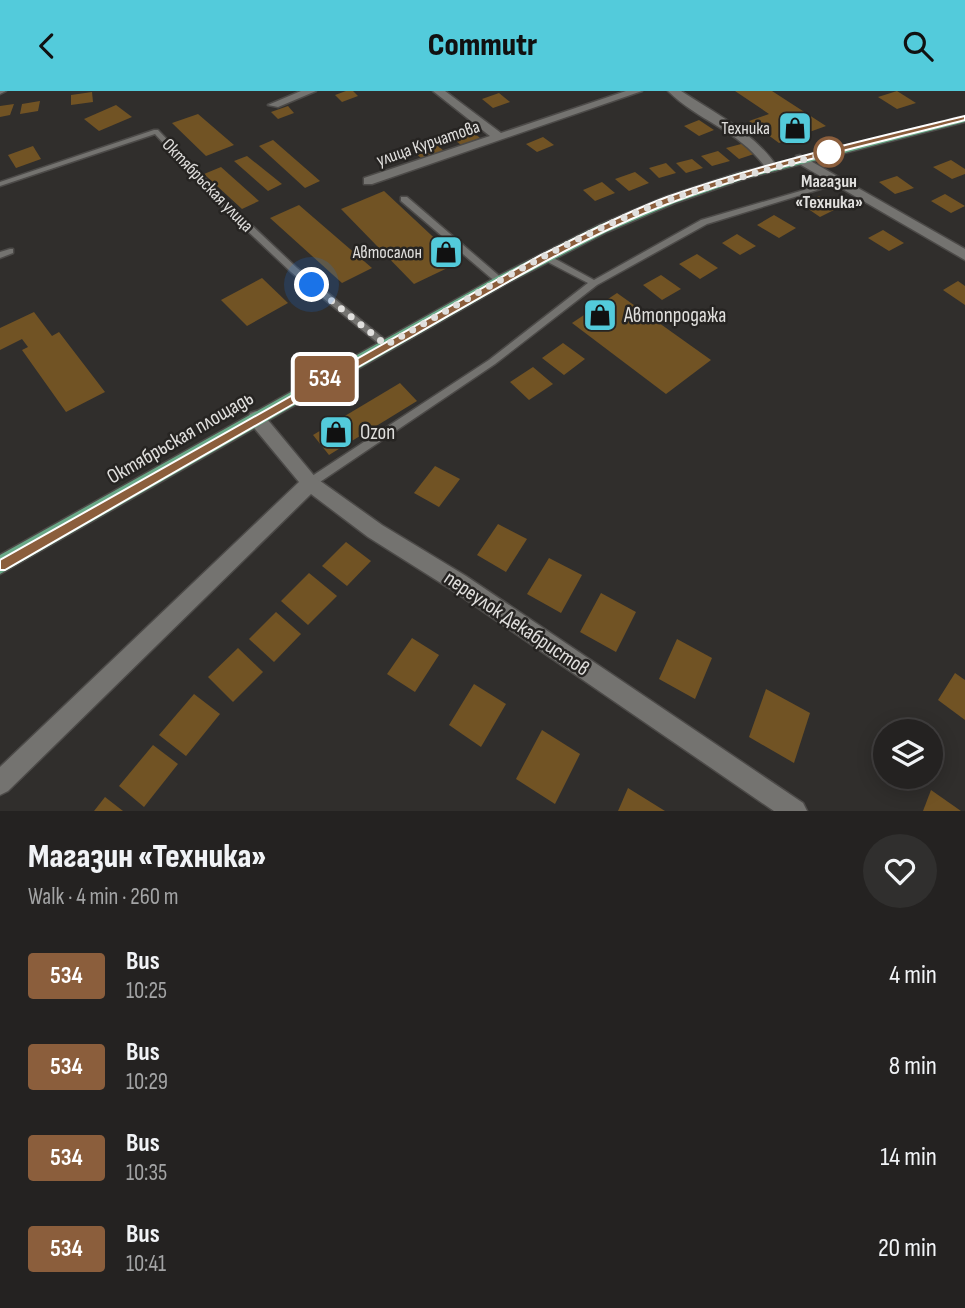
<!DOCTYPE html>
<html lang="en">
<head>
<meta charset="utf-8">
<style>
	body { margin:0; font-family:"Sofia Sans Condensed",sans-serif; background:#302f2e; color:#f1f3f6; height:100vh; display:flex; flex-direction:column; font-size:26px; white-space:nowrap }
	* { box-sizing:border-box; margin:0 }
	p { font-size:23px; color:#a3a4a5 }
	.icon { flex:none; width:38px; height:38px; fill:none; stroke:currentColor; stroke-width:2; stroke-linecap:round; stroke-linejoin:round }
	.map { position:relative; height:720px; overflow:hidden }
	.panel { display:flex; flex-direction:column; background:#242221; flex:1 }
	.panel>* { flex:none }
	.badge { padding:0 14px; border-radius:5px; font-size:24px; line-height:46px }
	.fabs { position:absolute; left:873px; top:628px; display:grid; gap:14px }
	.fabs a { display:grid; place-items:center; width:70px; height:70px; border-radius:50%; background:#242221; box-shadow:0 4px 18px #0003,0 0 0 2px #413f3f; font-size:35px }
	.you { position:absolute; width:35px; height:35px; margin:-18px; border:5px solid #fff; border-radius:50%; background:#1a73e8; box-shadow:0 0 0 10px #1a73e833 }
	.map>.badge { position:absolute; translate:-50% -50%; box-shadow:0 0 0 4px #fff }
	.round { display:grid; place-items:center; flex:none; width:74px; height:74px; border-radius:37px; background:#302f2e }
	.overview { display:flex; align-items:center; justify-content:space-between; height:119px; padding:0 28px }
	h1 { font-size:33px; font-weight:800; line-height:52px }
	ul { padding:0; list-style:none }
	li { display:flex; align-items:center; gap:21px; height:91px; padding:0 28px }
	li div { flex:1 }
	li b { display:block; font-size:26px }
	li em { font-style:normal }
	li .badge { min-width:77px; font-weight:700; text-align:center }
	header { display:flex; justify-content:space-between; align-items:center; height:91px; padding:0 28px; background:#53cbdb; color:#111; font-size:32px; font-weight:800 }
	.map>svg:first-child { display:block }
	.building { fill:#715324 }
	.lines { fill:none; stroke-linecap:round; stroke-linejoin:round }
	.service-casing { stroke:#4c4a48; stroke-width:3 }
	.minor-casing { stroke:#4c4a48; stroke-width:3 }
	.primary-casing { stroke:#4c4a48; stroke-width:3 }
	.service { fill:#747370; fill-rule:evenodd }
	.minor { fill:#747370; fill-rule:evenodd }
	.primary { fill:#69a887; fill-rule:evenodd }
	.line { fill:#8b5e3c; stroke:#fff; stroke-width:2 }
	.walk { stroke:#e0dfdd; stroke-width:7; stroke-dasharray:0 12.6 }
	.stop-dot { fill:#fff; stroke:#8b5e3c; stroke-width:3.5 }
	.labels { text-anchor:middle; stroke-width:5; stroke-linejoin:round; paint-order:stroke }
	.far-poi-label { font-size:18px; fill:#e0dfdd; stroke:#262422; text-anchor:end }
	.far-street-label { font-size:18px; fill:#e0dfdd; stroke:#262422 }
	.far-stop-label { font-size:18px; font-weight:bold; fill:#e0dfdd; stroke:#262422 }
	.poi-label { font-size:21px; fill:#e0dfdd; stroke:#262422; text-anchor:start }
	.street-label { font-size:21px; fill:#e0dfdd; stroke:#262422 }
</style>
</head>
<body>
<header><svg class="icon" aria-label="back" viewBox="0 0 24 24"><path d="M15 5l-7 7 7 7"/></svg>Commutr<svg class="icon" aria-label="search" viewBox="0 0 24 24"><circle cx="10" cy="10" r="6"/><path d="M15 15l6 6"/></svg></header>
<div class="map">
<svg width="965" height="720" viewBox="0 0 965 720">
	<rect width="100%" height="100%" fill="#302e2c"/>
	<g class="building">
		<polygon points="346,0 353,0 358,5 342,11 335,4"/>
		<polygon points="735,0 772,0 826,35 779,52 749,30 769,23"/>
		<polygon points="897,0 916,12 897,18 878,6"/>
		<polygon points="92,1 93,11 71,14 71,4"/>
		<polygon points="499,2 510,11 493,17 482,8"/>
		<polygon points="40,10 38,20 20,23 22,13"/>
		<polygon points="14,13 10,24 0,26 0,15"/>
		<polygon points="116,14 132,26 99,40 84,28"/>
		<polygon points="288,15 294,22 278,28 271,21"/>
		<polygon points="198,23 234,54 206,65 172,32"/>
		<polygon points="699,29 714,39 699,45 684,35"/>
		<polygon points="470,38 480,47 461,54 450,45"/>
		<polygon points="543,46 554,54 537,61 526,53"/>
		<polygon points="273,49 320,90 305,97 259,55"/>
		<polygon points="432,50 444,60 422,68 411,58"/>
		<polygon points="745,52 757,62 739,68 726,57"/>
		<polygon points="33,55 41,68 16,77 8,64"/>
		<polygon points="718,60 730,70 712,75 701,65"/>
		<polygon points="247,65 282,93 268,100 234,70"/>
		<polygon points="692,68 703,77 686,82 676,72"/>
		<polygon points="951,69 965,78 965,83 952,88 933,76"/>
		<polygon points="666,72 676,82 659,87 649,77"/>
		<polygon points="221,76 259,110 242,118 204,83"/>
		<polygon points="635,81 649,92 629,100 615,88"/>
		<polygon points="897,85 914,97 895,103 879,91"/>
		<polygon points="602,91 615,102 595,110 583,99"/>
		<polygon points="384,100 460,171 414,193 341,118"/>
		<polygon points="945,103 965,115 951,122 931,110"/>
		<polygon points="819,105 838,117 820,126 801,113"/>
		<polygon points="299,114 372,177 342,192 270,127"/>
		<polygon points="774,124 796,137 779,147 757,134"/>
		<polygon points="883,139 904,152 889,160 868,147"/>
		<polygon points="737,143 756,155 740,164 722,152"/>
		<polygon points="697,163 718,177 700,188 679,173"/>
		<polygon points="661,184 681,198 662,209 643,194"/>
		<polygon points="262,187 288,212 247,235 221,209"/>
		<polygon points="958,190 965,195 965,214 943,199"/>
		<polygon points="617,202 711,269 666,303 572,232"/>
		<polygon points="34,221 52,245 59,241 105,301 66,321 22,259 28,256 22,248 0,259 0,237"/>
		<polygon points="563,252 585,268 564,284 542,267"/>
		<polygon points="533,276 553,293 529,309 510,291"/>
		<polygon points="400,292 417,310 329,364 313,344"/>
		<polygon points="435,375 460,388 439,416 414,402"/>
		<polygon points="498,433 527,448 506,481 477,464"/>
		<polygon points="346,451 371,470 347,495 322,475"/>
		<polygon points="549,467 582,484 561,522 527,503"/>
		<polygon points="309,482 337,505 308,534 281,510"/>
		<polygon points="601,502 636,521 616,561 580,541"/>
		<polygon points="276,521 301,543 274,571 249,548"/>
		<polygon points="412,547 439,564 415,601 387,583"/>
		<polygon points="677,548 712,567 695,608 659,588"/>
		<polygon points="238,557 263,581 233,611 208,586"/>
		<polygon points="955,582 965,589 965,629 938,609"/>
		<polygon points="474,593 506,613 481,656 449,634"/>
		<polygon points="766,598 810,622 794,672 749,646"/>
		<polygon points="194,603 220,623 186,665 159,644"/>
		<polygon points="542,639 580,663 555,713 516,688"/>
		<polygon points="153,654 178,673 144,716 119,695"/>
		<polygon points="628,697 665,720 618,720"/>
		<polygon points="931,699 961,720 923,720"/>
		<polygon points="105,706 123,720 94,720"/>
	</g>
	<g class="lines">
		<g class="service-casing">
			<g id="service">
				<polygon points="154,39 158,39 226,110 297,177 389,252 390,254 389,256 383,256 291,181 220,114 155,43 0,95 0,91"/>
				<polygon points="838,89 841,91 840,92 707,133 597,194 495,273 314,395 310,396 306,395 305,392 306,389 489,269 588,192 542,168 542,164 548,164 594,189 701,129"/>
				<polygon points="401,106 407,106 504,189 504,193 498,193 401,110"/>
				<polygon points="10,158 13,158 13,162 0,167 0,161"/>
			</g>
		</g>
		<g class="minor-casing">
			<g id="minor">
				<polygon points="0,0 6,0 0,3"/>
				<polygon points="301,0 316,0 278,16 268,14"/>
				<polygon points="433,0 445,0 501,42 626,0 642,0 372,93 364,93 364,87 490,45"/>
				<path d="M668 0H681C715 22 755 42 778 77L776 80H768C742 40 699 31 668 0Z"/>
				<polygon points="800,64 965,158 965,169 796,71 796,65"/>
				<polygon points="256,320 262,322 316,387 382,434 466,485 803,712 807,720 774,720 452,499 368,446 311,403 8,700 0,704 0,676 299,391 250,332 248,327 250,322"/>
			</g>
		</g>
		<g class="primary-casing">
			<polygon id="primary" points="965,25 965,31 747,87 675,112 607,141 508,192 0,483 0,464 498,185 597,135 665,106 738,82"/>
		</g>
		<use href="#service" class="service"/>
		<use href="#minor" class="minor"/>
		<use href="#primary" class="primary"/>
	</g>
	<path class="line" d="M965 25V29C870 54 768 75 673 111 583 145 499 196 415 244 278 321 142 400 5 479H0V469L541 164C582 144 624 122 667 106 764 72 865 49 965 25Z"/>
	<g class="lines">
		<path class="walk" d="M312 194 386 254C478 203 571 144 671 108 722 90 776 77 829 61"/>
	</g>
	<defs>
		<g id="shop-square" transform="scale(1.75)"><rect x="-9" y="-9" width="18" height="18" rx="4" fill="#53cbdb" stroke="#262422"/><path d="M-5-2.5h2.3a2.7 3.5 0 0 1 5.4 0H5L5.5 6h-11ZM-1.5-2.5h3a1.5 2.3 0 0 0-3 0Z" fill="#111"/></g>
	</defs>
	<g fill-rule="evenodd">
		<use href="#shop-square" x="795" y="37"/>
		<use href="#shop-square" x="446" y="161"/>
		<use href="#shop-square" x="600" y="224"/>
		<use href="#shop-square" x="336" y="341"/>
	</g>
	<circle class="stop-dot" cx="829" cy="61" r="14"/>
	<g class="labels">
		<g class="far-poi-label">
			<text x="770" y="43">Техника</text>
			<text x="422" y="167">Автосалон</text>
		</g>
		<g class="far-street-label">
			<text transform="translate(428 52) rotate(-19)" y="6">улица Курчатова</text>
			<text transform="translate(208 94) rotate(46)" y="6">Октябрьская улица</text>
		</g>
		<g class="far-stop-label">
			<text x="829" y="96">Магазин<tspan x="829" dy="21">«Техника»</tspan></text>
		</g>
		<g class="poi-label">
			<text x="624" y="231">Автопродажа</text>
			<text x="360" y="348">Ozon</text>
		</g>
		<g class="street-label">
			<text transform="translate(180 346) rotate(-30)" y="7">Октябрьская площадь</text>
			<text transform="translate(517 532) rotate(34)" y="7">переулок Декабристов</text>
		</g>
	</g>
</svg>
<div class="fabs">
<a><svg class="icon" aria-label="layers" viewBox="0 0 24 24"><path d="M12 4l9 5-9 5-9-5zM3 14l9 5 9-5"/></svg></a>
</div>
<div class="you" style="left:312px;top:194px"></div>
<b class="badge" style="left:325px;top:288px;background:#8b5e3c;color:#fff">534</b>
</div>
<section class="panel">
<div class="overview"><div><h1>Магазин «Техника»</h1><p>Walk · 4 min · 260 m</p></div><a class="round"><svg class="icon" aria-label="heart" viewBox="0 0 24 24"><path d="M12 20l-8-8c-3-5 5-10 8-4 3-6 11-1 8 4z"/></svg></a></div>
<ul>
<li><span class="badge" style="background:#8b5e3c;color:#fff">534</span><div><b>Bus</b><p>10:25</p></div><em>4 min</em></li>
<li><span class="badge" style="background:#8b5e3c;color:#fff">534</span><div><b>Bus</b><p>10:29</p></div><em>8 min</em></li>
<li><span class="badge" style="background:#8b5e3c;color:#fff">534</span><div><b>Bus</b><p>10:35</p></div><em>14 min</em></li>
<li><span class="badge" style="background:#8b5e3c;color:#fff">534</span><div><b>Bus</b><p>10:41</p></div><em>20 min</em></li>
</ul>
</section>
</body>
</html>
